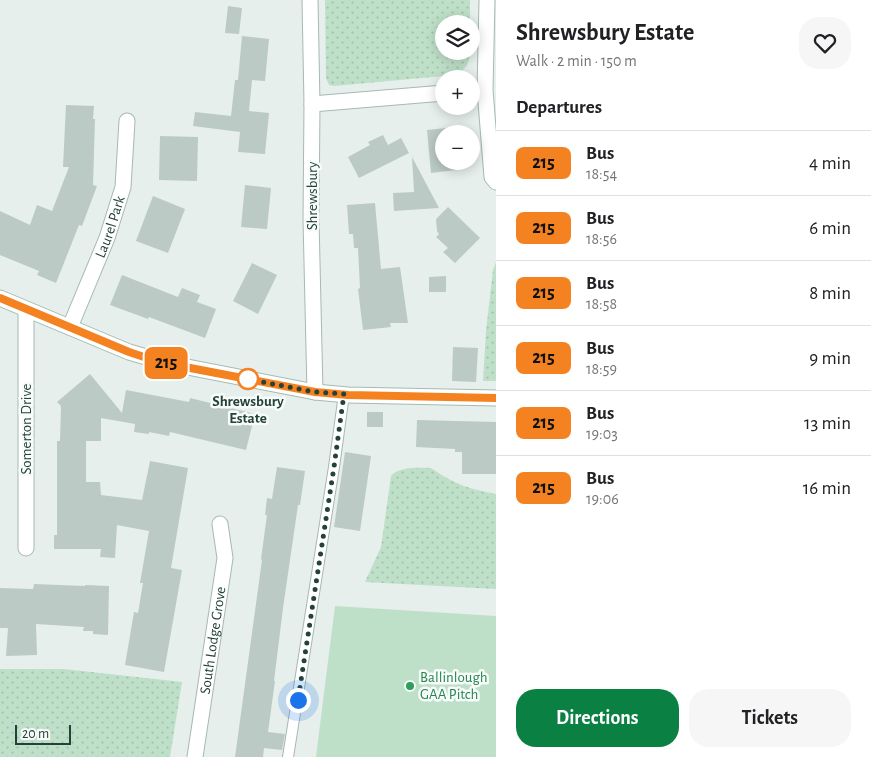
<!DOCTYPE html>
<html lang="en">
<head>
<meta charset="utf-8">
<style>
	body { margin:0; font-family:"Alegreya Sans",sans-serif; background:#f6f6f6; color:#202124; height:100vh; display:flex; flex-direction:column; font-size:19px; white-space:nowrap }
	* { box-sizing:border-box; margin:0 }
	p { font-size:16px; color:#757577 }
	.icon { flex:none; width:28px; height:28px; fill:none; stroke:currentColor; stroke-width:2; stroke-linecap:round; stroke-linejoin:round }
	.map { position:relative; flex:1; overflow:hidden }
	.side { display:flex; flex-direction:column; background:#fff; width:375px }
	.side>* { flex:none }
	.badge { padding:0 10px; border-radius:8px; font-size:18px; line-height:32px }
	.buttons { position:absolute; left:435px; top:15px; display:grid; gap:10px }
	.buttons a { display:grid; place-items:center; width:45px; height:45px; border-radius:50%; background:#fff; box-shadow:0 2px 12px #0003; font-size:25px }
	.scale { position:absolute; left:15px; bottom:12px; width:56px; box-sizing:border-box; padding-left:5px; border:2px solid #24423a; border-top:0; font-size:14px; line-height:18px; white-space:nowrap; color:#24423a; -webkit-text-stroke:4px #f7fbf9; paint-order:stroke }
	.you { position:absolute; width:25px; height:25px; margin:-12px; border:4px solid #fff; border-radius:50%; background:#1a73e8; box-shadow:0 0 0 8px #1a73e833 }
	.map>.badge { position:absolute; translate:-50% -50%; box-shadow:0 0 0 2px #fff }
	h2 { padding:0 20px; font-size:19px; line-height:45px }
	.round { display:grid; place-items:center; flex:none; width:52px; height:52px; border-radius:20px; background:#f6f6f6 }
	.overview { display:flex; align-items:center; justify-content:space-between; height:85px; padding:0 20px }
	h1 { font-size:24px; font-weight:600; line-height:38px }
	.primary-button { display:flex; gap:10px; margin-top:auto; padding:10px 20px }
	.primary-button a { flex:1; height:58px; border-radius:20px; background:#0b8043; color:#fff; font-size:20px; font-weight:600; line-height:58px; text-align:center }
	.primary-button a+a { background:#f6f6f6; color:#202124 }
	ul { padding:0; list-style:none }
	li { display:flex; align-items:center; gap:15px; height:65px; padding:0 20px; border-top:1px solid #e0e0e0 }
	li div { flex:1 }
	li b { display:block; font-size:19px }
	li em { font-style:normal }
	li .badge { min-width:55px; font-weight:700; text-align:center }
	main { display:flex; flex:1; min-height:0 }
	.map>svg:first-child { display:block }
	.grass { fill:url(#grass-dots) }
	.park { fill:#bfe0c8 }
	.building { fill:#bbcac4 }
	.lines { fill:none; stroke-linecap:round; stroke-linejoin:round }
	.lane-casing { stroke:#a8b8b2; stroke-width:12 }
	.street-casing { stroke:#a8b8b2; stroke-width:17 }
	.secondary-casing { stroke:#a4bbb3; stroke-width:17 }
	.lane { stroke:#fff; stroke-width:10 }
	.street { stroke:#fff; stroke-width:15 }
	.secondary { stroke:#fff; stroke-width:15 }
	.line-casing { stroke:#fff; stroke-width:11 }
	.line { stroke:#f58220; stroke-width:8 }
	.walk { stroke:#24423a; stroke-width:5; stroke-dasharray:0 9 }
	.stop-dot { fill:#fff; stroke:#f58220; stroke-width:2.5 }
	.leisure-dot { fill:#2e9e5b; stroke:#f7fbf9; stroke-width:2 }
	.labels { text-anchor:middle; stroke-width:5; stroke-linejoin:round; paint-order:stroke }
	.street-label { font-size:15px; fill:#24423a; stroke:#f7fbf9 }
	.stop-label { font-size:15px; font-weight:bold; fill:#24423a; stroke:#f7fbf9 }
	.leisure-label { font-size:15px; fill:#27864d; stroke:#f7fbf9; text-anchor:start }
</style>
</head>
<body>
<main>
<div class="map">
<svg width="496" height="757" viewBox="0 0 496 757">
	<defs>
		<pattern id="grass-dots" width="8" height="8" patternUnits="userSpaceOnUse" patternTransform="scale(1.25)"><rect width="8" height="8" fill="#bfe0c8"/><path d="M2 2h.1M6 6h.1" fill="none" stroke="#a4c1ad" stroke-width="1.8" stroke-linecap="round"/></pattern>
	</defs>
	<rect width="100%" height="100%" fill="#e6efeb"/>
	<g class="grass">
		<path d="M325 0H470V24H444V51H470C469 65 467 68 455 75L334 86 329 85 326 78Z"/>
		<polygon points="496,262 496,381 483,381 486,331 493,270"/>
		<path d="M431 468C454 484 469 489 496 494V589L365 582 381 547 391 476C400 466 418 468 431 468Z"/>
		<polygon points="0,669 64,669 182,682 170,757 0,757"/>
	</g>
	<polygon class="park" points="335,606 496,616 496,757 316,757"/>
	<g class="building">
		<polygon points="228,6 242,8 239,34 225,33"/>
		<polygon points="242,36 269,39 265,81 252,80 249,111 269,113 265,154 238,152 240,132 193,126 195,112 231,116 235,80 238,80"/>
		<polygon points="66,105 94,106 93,119 95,119 93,185 97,186 82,226 79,225 56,283 37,275 39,271 0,255 0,211 30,225 37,205 52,211 69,167 63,167"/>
		<polygon points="456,127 456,134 444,134 444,161 459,161 459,164 455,164 456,170 431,173 427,130"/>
		<polygon points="383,135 388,145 401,138 409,153 359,178 348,157 370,145 368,142"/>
		<polygon points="160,136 198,137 197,181 159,180"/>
		<polygon points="412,157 439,208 394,211 393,193 414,192"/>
		<polygon points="245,185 271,188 267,229 241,227"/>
		<polygon points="153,196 185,209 168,253 136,241"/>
		<polygon points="375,203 381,269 400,267 408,323 390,323 391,327 363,330 358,289 360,288 358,248 354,248 353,234 349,234 347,205"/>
		<polygon points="448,207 480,238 455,263 443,252 448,248 436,237 439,234 437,231 436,219"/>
		<polygon points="252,263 277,275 258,314 233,301"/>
		<polygon points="122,275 178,297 182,288 200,295 197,302 216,309 205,338 149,317 148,319 110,305"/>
		<polygon points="446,276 446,292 429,292 429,277"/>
		<polygon points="453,347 478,348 476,382 452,381"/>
		<polygon points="90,374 122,413 126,390 189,402 190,398 255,414 246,450 170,432 169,436 149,432 149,434 134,432 135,424 101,418 101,441 86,441 86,482 100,482 101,495 142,500 150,461 188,468 171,568 182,570 164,672 125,665 134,612 138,613 143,583 140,583 149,531 117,525 115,558 100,557 101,549 54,549 54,535 57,535 57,441 60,441 61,406 57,402"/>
		<rect x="367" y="412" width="16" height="15"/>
		<polygon points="417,420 496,422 496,474 462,474 462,452 455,452 455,449 416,447"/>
		<polygon points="345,452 371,456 360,531 334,527"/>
		<polygon points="277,467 305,471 300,505 298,505 283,608 274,681 275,681 268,732 285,734 282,750 264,748 263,757 235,757 262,560 261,559 267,515 265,515 267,498 272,499"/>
		<polygon points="34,584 85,586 85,585 109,586 108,635 93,634 93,631 83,631 84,627 36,624 37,655 6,656 8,628 0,628 0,588 33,589"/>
	</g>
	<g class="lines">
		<g class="lane-casing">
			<polyline id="lane" points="288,757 334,467 344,394"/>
		</g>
		<g class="street-casing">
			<g id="street">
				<polyline points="310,0 312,104 311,219 315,392"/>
				<polyline points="487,0 485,90 492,177 496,182"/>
				<polyline points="312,104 444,93"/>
				<path id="s1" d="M70 327 107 238 123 187 127 121"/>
				<polyline points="26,548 26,310"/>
				<path id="s2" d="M195 757 225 558 220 524"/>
			</g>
		</g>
		<g class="secondary-casing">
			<polyline id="secondary" points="0,298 129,352 167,363 315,392 348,395 496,398"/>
		</g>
		<use href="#lane" class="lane"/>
		<use href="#street" class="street"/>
		<use href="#secondary" class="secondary"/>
	</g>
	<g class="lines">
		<g class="line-casing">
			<polyline id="line" points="0,298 129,352 159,362 315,392 348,395 496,398"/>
		</g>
		<use href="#line" class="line"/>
		<polyline class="walk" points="248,379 247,379 315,392 344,394 334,467 298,700"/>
	</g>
	<circle class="stop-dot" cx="248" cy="379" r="10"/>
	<circle class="leisure-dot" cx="410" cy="686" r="5"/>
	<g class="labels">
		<g class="street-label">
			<text transform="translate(312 196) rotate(-90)" y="5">Shrewsbury</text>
			<text dy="5" stroke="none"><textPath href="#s1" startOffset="108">Laurel Park</textPath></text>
			<text transform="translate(26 429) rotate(-90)" y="5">Somerton Drive</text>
			<text dy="5" stroke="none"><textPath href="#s2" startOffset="118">South Lodge Grove</textPath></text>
		</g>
		<g class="stop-label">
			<text x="248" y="406">Shrewsbury<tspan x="248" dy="17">Estate</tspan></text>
		</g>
		<g class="leisure-label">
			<text x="420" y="682">Ballinlough<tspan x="420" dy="17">GAA Pitch</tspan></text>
		</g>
	</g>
</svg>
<div class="buttons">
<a><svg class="icon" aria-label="layers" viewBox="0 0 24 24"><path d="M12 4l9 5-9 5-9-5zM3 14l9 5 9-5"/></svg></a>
<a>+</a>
<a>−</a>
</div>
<div class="scale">20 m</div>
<div class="you" style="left:298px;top:700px"></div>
<b class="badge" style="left:166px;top:363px;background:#f58220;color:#111">215</b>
</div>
<section class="side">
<div class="overview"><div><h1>Shrewsbury Estate</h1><p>Walk · 2 min · 150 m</p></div><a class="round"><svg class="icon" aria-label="heart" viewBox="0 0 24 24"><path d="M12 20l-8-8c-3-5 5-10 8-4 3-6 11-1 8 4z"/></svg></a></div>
<h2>Departures</h2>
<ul>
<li><span class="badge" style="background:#f58220;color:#111">215</span><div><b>Bus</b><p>18:54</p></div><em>4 min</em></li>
<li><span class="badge" style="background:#f58220;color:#111">215</span><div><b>Bus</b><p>18:56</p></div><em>6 min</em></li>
<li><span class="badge" style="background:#f58220;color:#111">215</span><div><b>Bus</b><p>18:58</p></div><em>8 min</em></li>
<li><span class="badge" style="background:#f58220;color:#111">215</span><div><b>Bus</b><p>18:59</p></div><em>9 min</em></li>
<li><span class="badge" style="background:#f58220;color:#111">215</span><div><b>Bus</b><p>19:03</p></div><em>13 min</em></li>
<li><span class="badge" style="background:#f58220;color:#111">215</span><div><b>Bus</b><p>19:06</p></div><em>16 min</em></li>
</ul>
<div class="primary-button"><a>Directions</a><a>Tickets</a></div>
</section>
</main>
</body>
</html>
